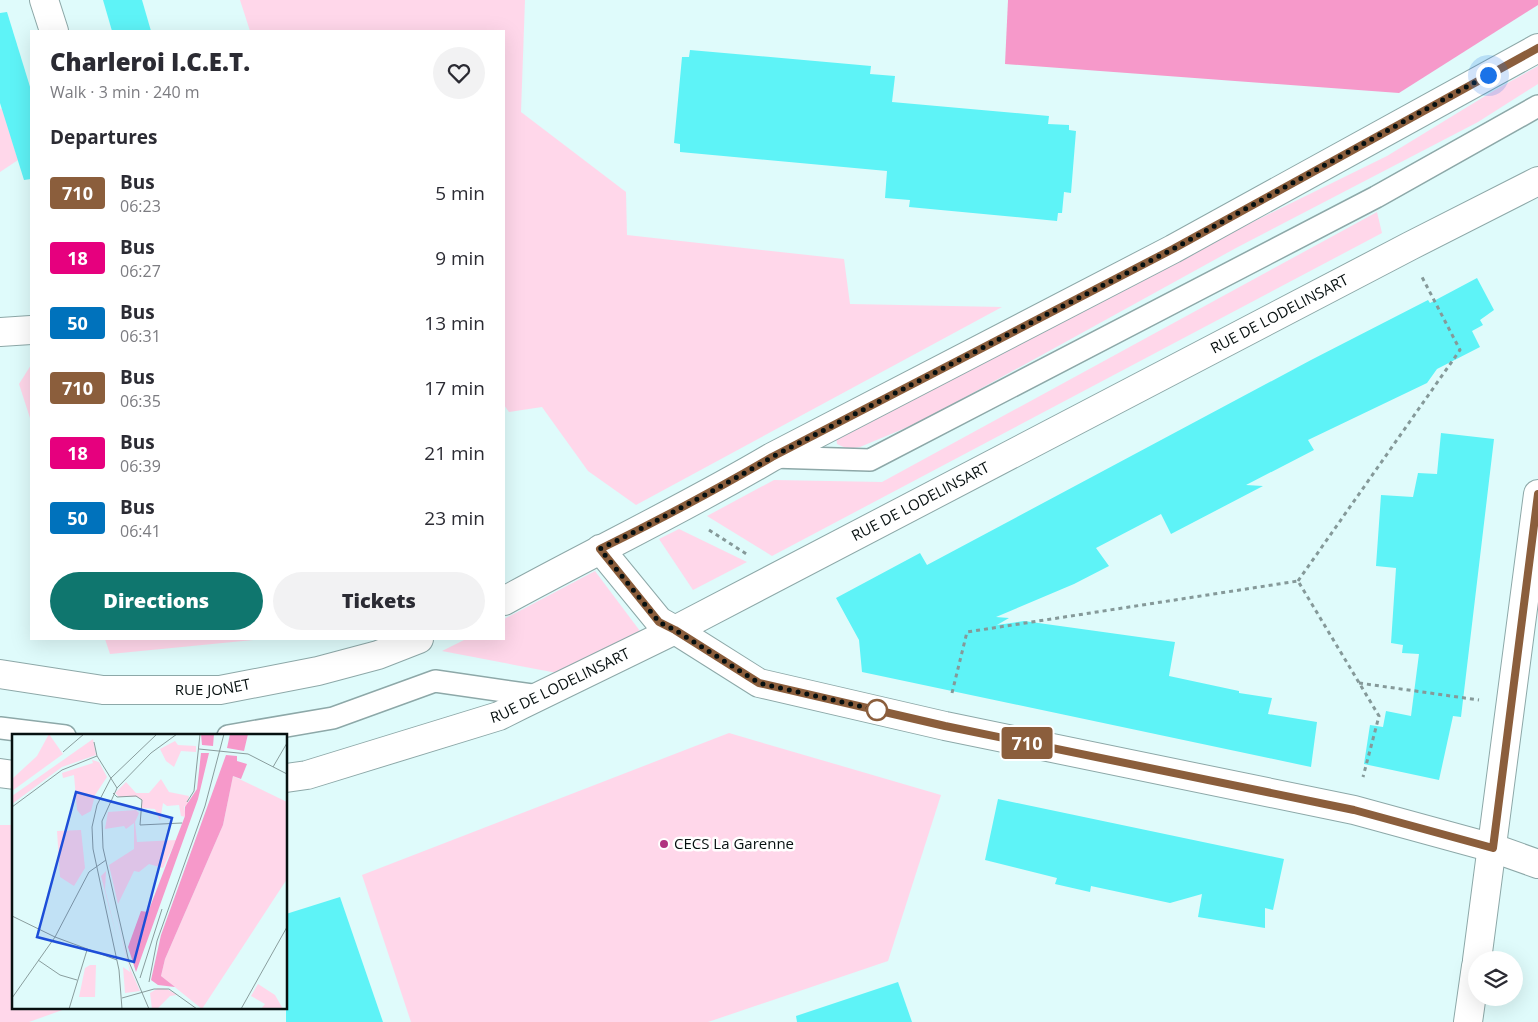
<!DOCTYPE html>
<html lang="en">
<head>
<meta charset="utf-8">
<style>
	body { margin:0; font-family:"Open Sans",sans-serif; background:#f2f2f3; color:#2b2b33; height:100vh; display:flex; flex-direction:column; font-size:19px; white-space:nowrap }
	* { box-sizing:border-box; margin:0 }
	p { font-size:16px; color:#7c7c81 }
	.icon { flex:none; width:28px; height:28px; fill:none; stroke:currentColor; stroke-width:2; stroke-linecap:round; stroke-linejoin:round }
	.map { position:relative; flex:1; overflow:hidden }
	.details { position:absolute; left:30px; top:30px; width:475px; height:610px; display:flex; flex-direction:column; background:#fff; border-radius:0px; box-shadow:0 5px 20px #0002 }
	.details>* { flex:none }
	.badge { padding:0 10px; border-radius:4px; font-size:18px; line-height:32px }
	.tools { position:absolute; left:1468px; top:951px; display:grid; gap:10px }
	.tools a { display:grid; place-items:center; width:55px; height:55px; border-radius:50%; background:#fff; box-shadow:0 5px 20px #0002; font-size:25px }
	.you { position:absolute; width:25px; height:25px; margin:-12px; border:4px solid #fff; border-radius:50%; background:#1a73e8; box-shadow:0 0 0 8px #1a73e833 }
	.map>.badge { position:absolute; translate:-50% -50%; box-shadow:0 0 0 2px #fff }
	h2 { padding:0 20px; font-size:19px; line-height:45px }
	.round { display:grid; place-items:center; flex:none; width:52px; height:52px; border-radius:26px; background:#f2f2f3 }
	.head { display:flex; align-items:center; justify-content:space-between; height:85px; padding:0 20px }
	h1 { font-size:24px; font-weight:800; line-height:38px }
	.cta { display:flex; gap:10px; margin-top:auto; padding:10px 20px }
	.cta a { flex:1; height:58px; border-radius:30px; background:#0f766e; color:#fff; font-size:20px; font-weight:800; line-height:58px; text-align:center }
	.cta a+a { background:#f2f2f3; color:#2b2b33 }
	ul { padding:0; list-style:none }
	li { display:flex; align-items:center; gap:15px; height:65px; padding:0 20px }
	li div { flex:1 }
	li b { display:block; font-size:19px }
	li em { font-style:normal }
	li .badge { min-width:55px; font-weight:700; text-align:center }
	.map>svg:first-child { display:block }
	.green { fill:#ffd7ea }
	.forest { fill:#f699ca }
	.building { fill:#5ef3f7 }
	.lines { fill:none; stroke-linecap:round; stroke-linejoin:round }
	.service-casing { stroke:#8da8a8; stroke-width:24 }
	.minor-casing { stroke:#8da8a8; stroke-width:30 }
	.tertiary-casing { stroke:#8da8a8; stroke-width:30 }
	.path { stroke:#859999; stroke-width:3; stroke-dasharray:4 4; stroke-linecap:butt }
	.service { stroke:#fff; stroke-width:21 }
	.minor { stroke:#fff; stroke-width:28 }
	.tertiary { stroke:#fff; stroke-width:28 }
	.line-casing { stroke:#fff; stroke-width:11 }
	.line { stroke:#8b5e3c; stroke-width:8 }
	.walk { stroke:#071010; stroke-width:5; stroke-dasharray:0 9 }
	.stop-dot { fill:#fff; stroke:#8b5e3c; stroke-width:2.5 }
	.poi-dot { fill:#b13280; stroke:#fff; stroke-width:2 }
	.labels { text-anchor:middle; stroke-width:5; stroke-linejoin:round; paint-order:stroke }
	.street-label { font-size:15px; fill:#071010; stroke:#fff }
	.poi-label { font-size:15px; fill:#071010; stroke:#fff; text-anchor:start }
	.inset-road { fill:none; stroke:#899d9d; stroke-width:1 }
	.view { fill:#1d4ed8; fill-opacity:0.15; stroke:#1d4ed8; stroke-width:2.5 }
	.inset-edge { fill:none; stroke:#071010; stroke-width:2.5 }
</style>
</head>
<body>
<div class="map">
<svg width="1538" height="1022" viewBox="0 0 1538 1022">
	<rect width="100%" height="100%" fill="#dffbfb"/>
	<g class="green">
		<polygon points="240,0 525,0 521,112 626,192 627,235 844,259 850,304 1002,307 636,505 588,471 542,407 509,412 504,405 504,31 250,31"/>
		<polygon points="1538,66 1538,84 1478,122 1236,248 922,421 860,447 848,449 837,444 836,435 1065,314 1387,156 1495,90"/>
		<polygon points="31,99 31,135 12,141 18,160 0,172 0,109"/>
		<polygon points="1377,212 1382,233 772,556 707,516 774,480 882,482"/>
		<polygon points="31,365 31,421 19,384"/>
		<polygon points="679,529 747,562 693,590 659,539"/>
		<polygon points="595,571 640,631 557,673 442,651 466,639 504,639 504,619"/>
		<polygon points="105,639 264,639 110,654"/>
		<polygon points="729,733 941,795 888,961 708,1022 411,1022 362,875"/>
		<polygon points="0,825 14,825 14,1008 68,1008 29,1022 0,1022"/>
	</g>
	<polygon class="forest" points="1008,0 1538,0 1538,5 1399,93 1005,64"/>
	<g class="building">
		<polygon points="103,0 142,0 151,31 112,31"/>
		<polygon points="7,12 31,90 31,179 24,180 0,103 0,13"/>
		<polygon points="690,50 871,66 870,74 895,76 892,102 1049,116 1048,124 1069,125 1069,130 1076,131 1071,193 1064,192 1062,213 1058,213 1057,221 909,207 910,200 885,198 887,171 680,152 680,144 674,143 682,57 689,57"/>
		<polygon points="1477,278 1494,310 1480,320 1483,325 1472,331 1480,347 1437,369 1427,383 1308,440 1314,450 1246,485 1263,486 1171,534 1161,514 1096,548 1109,566 1074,584 996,617 1009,618 997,625 1024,621 1175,642 1169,676 1239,691 1239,693 1272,698 1268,714 1317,722 1311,767 862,672 859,640 836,598 920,553 927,565 1311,360 1428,300 1430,303"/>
		<polygon points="1441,433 1494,439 1461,717 1453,716 1439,780 1364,764 1370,725 1383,727 1386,711 1411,716 1419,654 1402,653 1403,645 1391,643 1396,568 1376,566 1381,495 1413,497 1418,473 1437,474"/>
		<polygon points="998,799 1284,859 1273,910 1265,908 1265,928 1198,917 1202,894 1170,903 1091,886 1090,892 1055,884 1057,878 985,860"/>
		<polygon points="340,897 383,1022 286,1022 286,914"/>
		<polygon points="898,982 912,1022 797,1022 796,1016"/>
	</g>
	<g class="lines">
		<g class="service-casing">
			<g id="service">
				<polyline points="772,457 870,460 1376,197 1538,106"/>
				<polyline points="0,728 65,736"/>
				<polyline points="228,736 333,718 435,681 539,696"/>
			</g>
		</g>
		<g class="minor-casing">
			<g id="minor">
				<polyline points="44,0 54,31"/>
				<polyline points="0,332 31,330"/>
				<polyline points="600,549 659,621 675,630 759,683 945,726 1354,810 1493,848 1538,864"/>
				<polyline points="1477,960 1538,494"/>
				<polyline points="1468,1022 1476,966"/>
			</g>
		</g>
		<g class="tertiary-casing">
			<g id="tertiary">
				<path d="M504 601C593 552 684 509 772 457L1173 249 1538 48"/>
				<path id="s1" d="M0 674 103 690H220L318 671 378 655 419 639"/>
				<polyline points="0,773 14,775"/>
				<path id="s2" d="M286 778 307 775 499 716 521 705 675 630 1410 246 1538 181"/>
			</g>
		</g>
		<g class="path">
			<polyline points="709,530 748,555"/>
			<polyline points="1298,581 1460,350 1422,277"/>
			<polyline points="1359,683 1479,700"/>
			<polyline points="952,693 967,632 1298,581 1379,716 1363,777"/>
		</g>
		<use href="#service" class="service"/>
		<use href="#minor" class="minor"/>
		<use href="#tertiary" class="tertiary"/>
	</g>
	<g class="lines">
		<g class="line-casing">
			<path id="line" d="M1538 48 1173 249 772 457C716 490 659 520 600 549L659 622 675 630 759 683 945 726 1354 810 1493 848 1538 494"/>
		</g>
		<use href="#line" class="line"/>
		<path class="walk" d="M877 710 759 683 675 630 659 622 600 549C659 520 716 490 772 457L1173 249 1488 75"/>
	</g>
	<circle class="stop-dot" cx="877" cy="710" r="10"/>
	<circle class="poi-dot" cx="664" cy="844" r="5"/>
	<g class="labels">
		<g class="street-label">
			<text dy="5" stroke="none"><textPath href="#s2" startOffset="1100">RUE DE LODELINSART</textPath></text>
			<text dy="5" stroke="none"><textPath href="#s2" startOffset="695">RUE DE LODELINSART</textPath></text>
			<text dy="5" stroke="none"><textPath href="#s2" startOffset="290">RUE DE LODELINSART</textPath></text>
			<text dy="5" stroke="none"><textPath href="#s1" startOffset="214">RUE JONET</textPath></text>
		</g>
		<g class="poi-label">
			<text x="674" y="849">CECS La Garenne</text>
		</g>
	</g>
	<g transform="translate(12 734)">
		<rect width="275" height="275" fill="#dffbfb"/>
		<path d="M37 0 51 20 0 57V45L25 22ZM81 5 84 21 50 33 0 70V62ZM163 7 166 11 184 12V18L169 17 162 33 154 27 148 15ZM80 26 87 28 95 43 83 61 79 77 70 82 65 76 62 41 51 44 50 39 81 29ZM221 42 275 68V145L190 275 149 242 153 225 211 91ZM149 45 157 58 177 62 175 73 172 72 174 83 169 82 167 71 155 72 151 69 148 87 143 75 129 74 130 66 125 63H107L103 59 114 48 124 59H137ZM124 76 127 79 123 88 125 108 164 106 151 134 137 130 127 138 122 137 106 170 97 131 122 115V89L114 95 112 92 93 95 96 78ZM69 96 73 134 62 152 48 143 45 97ZM94 137 93 155 106 208 89 142ZM97 151 117 232 128 257 113 259 111 233 118 238ZM78 231H84L83 263H67L73 234ZM246 250 263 261 271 275H249L253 270 239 262ZM146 254 155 255 165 261 158 262 145 275H140L138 259Z" fill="#ffd7ea"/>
		<path d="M189 0H202L201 12 190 11ZM218 0H236L232 17 215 14ZM189 19H197L186 65 124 238 116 213 129 177 136 178 173 82V73L185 55ZM214 21 225 22V27L235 30 229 45 221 42 211 91 153 225 149 242 163 253 146 251 139 246 149 201Z" fill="#f699ca"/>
		<path class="inset-road" d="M82 8 85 22 105 54M187 15 236 20 275 40M51 18 72 0M261 33 275 9M101 59 105 63 124 62 130 66 128 91 170 89M175 68 182 57 188 0M0 73 50 36 85 22M0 182 43 203 105 226M26 226 48 241 65 246M128 244 150 175M137 248 145 207 193 72 212 0M0 264 43 203 77 138 94 126M110 264 142 255H157L185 275M57 275 75 216M110 275 107 236 81 115 80 93 85 71 99 44 145 0M137 275 117 228 91 114 90 87 105 54 139 19 165 0M229 275 275 193"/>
		<path class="view" d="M64 58 160 84 122 228 25 203Z"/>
		<rect width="275" height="275" class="inset-edge"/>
	</g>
</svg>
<div class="tools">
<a><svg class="icon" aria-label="layers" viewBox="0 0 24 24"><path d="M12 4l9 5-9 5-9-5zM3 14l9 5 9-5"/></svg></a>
</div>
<div class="you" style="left:1488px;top:75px"></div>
<b class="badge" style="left:1027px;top:743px;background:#8b5e3c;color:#fff">710</b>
<section class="details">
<div class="head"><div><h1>Charleroi I.C.E.T.</h1><p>Walk · 3 min · 240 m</p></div><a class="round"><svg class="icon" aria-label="heart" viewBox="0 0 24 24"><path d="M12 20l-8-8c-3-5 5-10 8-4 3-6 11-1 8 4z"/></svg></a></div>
<h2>Departures</h2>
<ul>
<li><span class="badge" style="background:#8b5e3c;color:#fff">710</span><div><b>Bus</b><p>06:23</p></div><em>5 min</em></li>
<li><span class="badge" style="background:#e6007e;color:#fff">18</span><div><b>Bus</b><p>06:27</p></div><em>9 min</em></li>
<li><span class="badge" style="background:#0072bc;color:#fff">50</span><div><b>Bus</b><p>06:31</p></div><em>13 min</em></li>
<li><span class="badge" style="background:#8b5e3c;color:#fff">710</span><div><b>Bus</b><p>06:35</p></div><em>17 min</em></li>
<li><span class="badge" style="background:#e6007e;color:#fff">18</span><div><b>Bus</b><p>06:39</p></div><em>21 min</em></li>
<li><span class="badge" style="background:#0072bc;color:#fff">50</span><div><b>Bus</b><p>06:41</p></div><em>23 min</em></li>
</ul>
<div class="cta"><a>Directions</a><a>Tickets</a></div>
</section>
</div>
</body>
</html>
